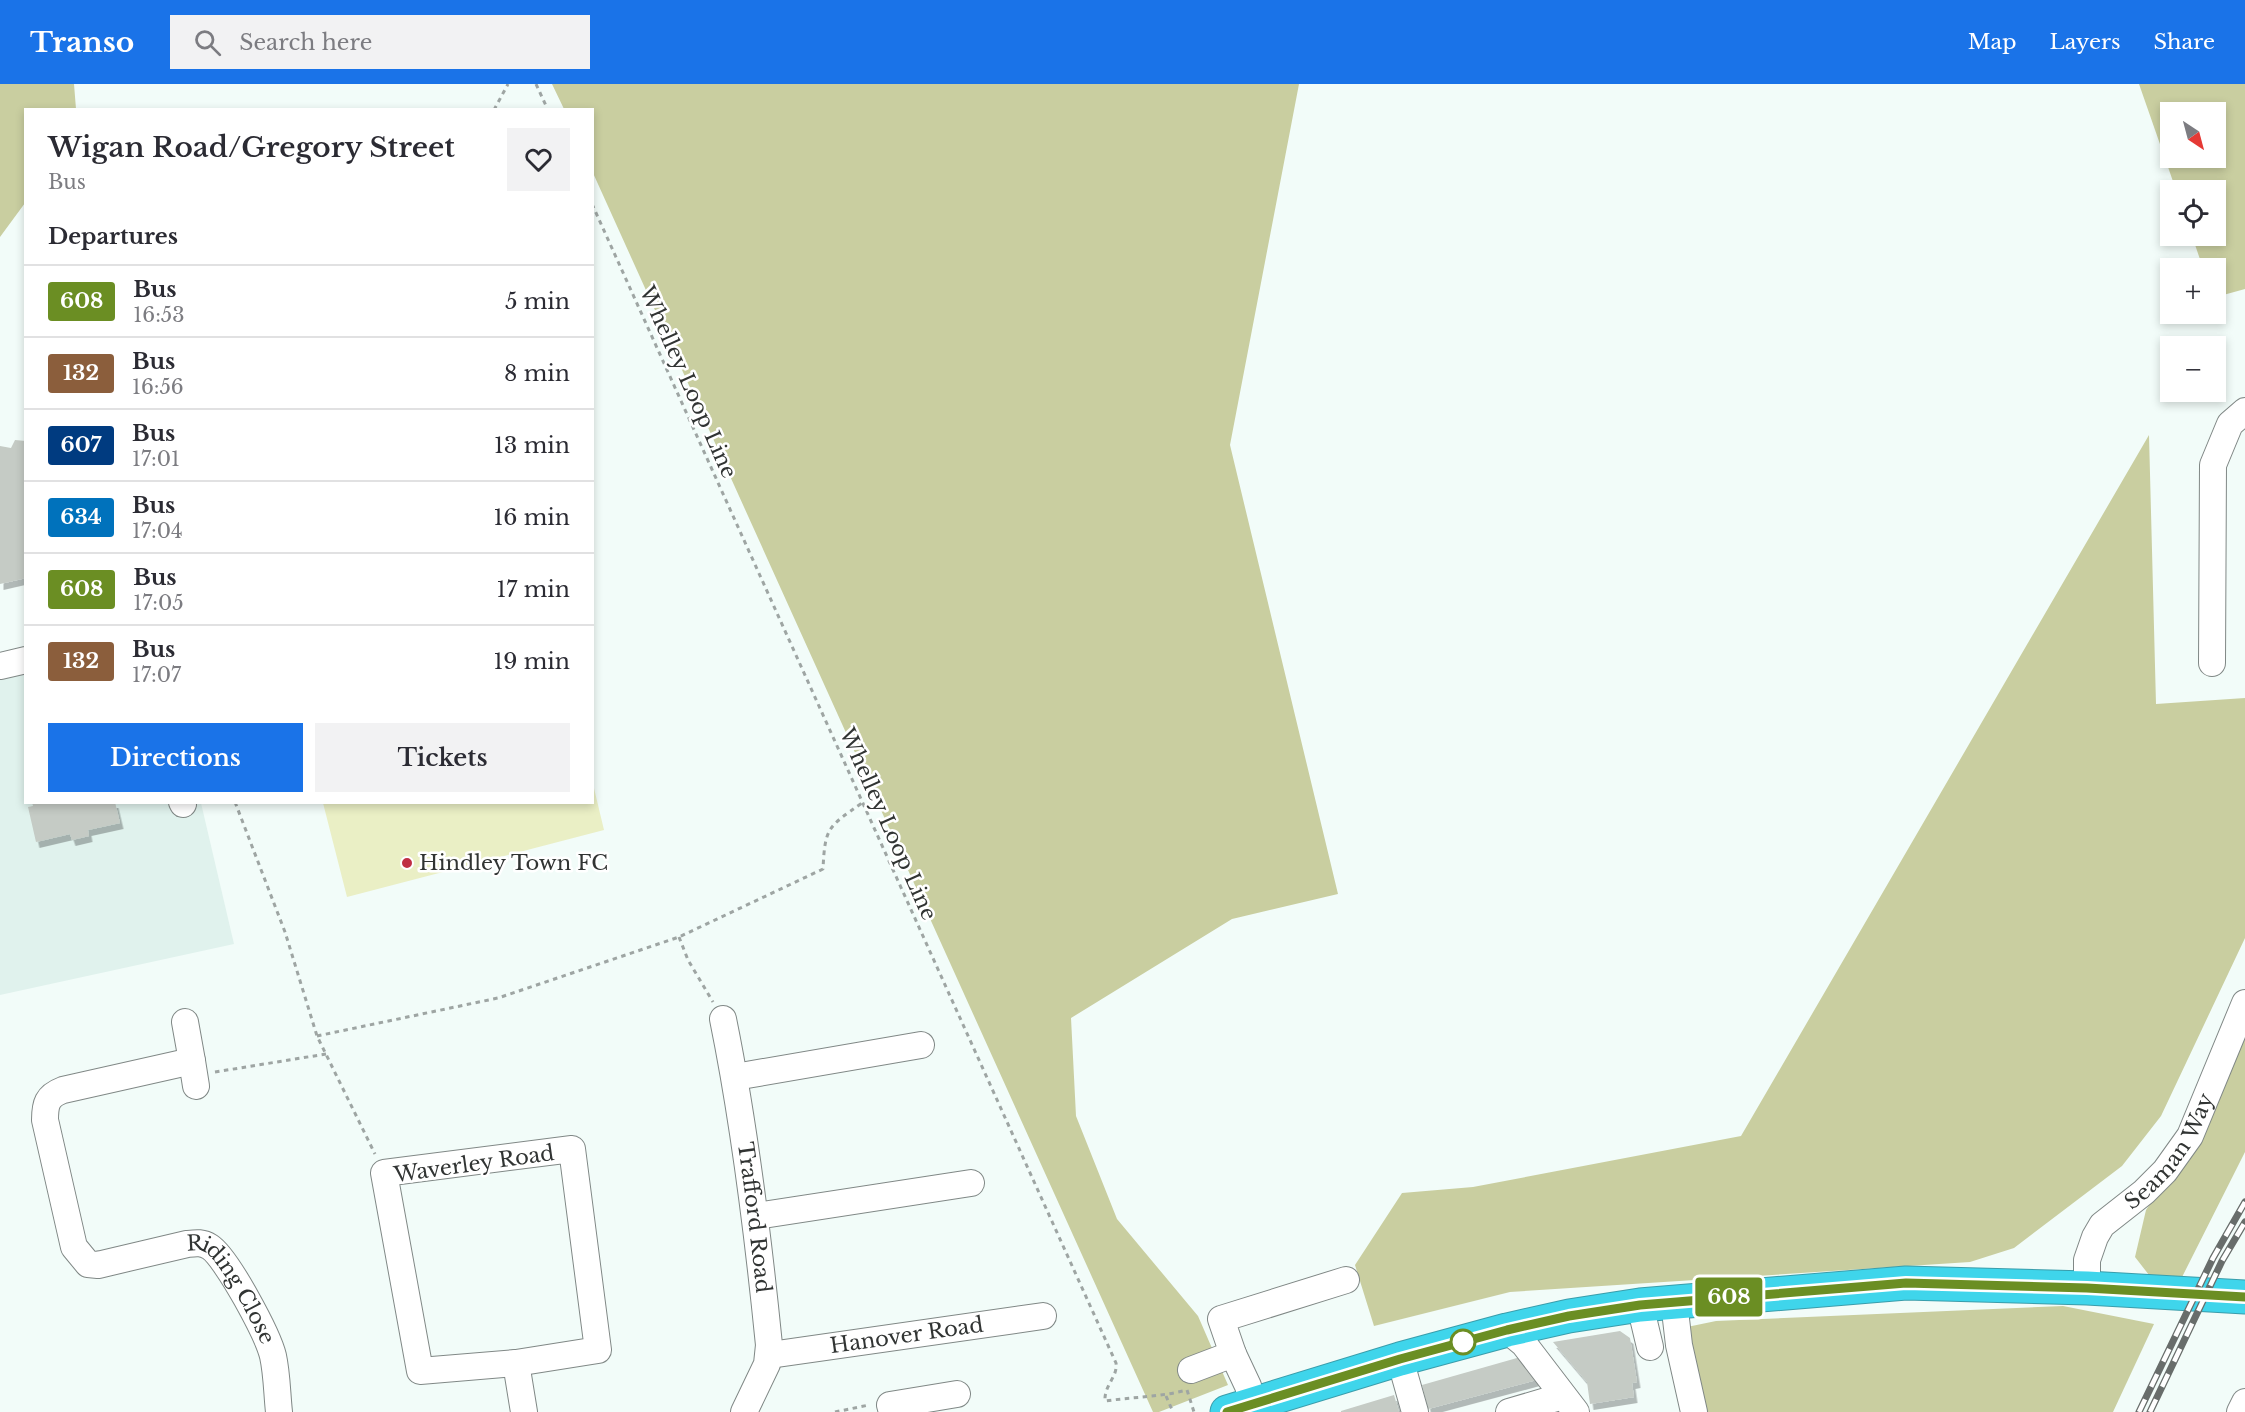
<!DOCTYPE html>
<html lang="en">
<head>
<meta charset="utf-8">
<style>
	body { margin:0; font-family:"Libre Baskerville",serif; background:#f2f2f3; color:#2b2b33; height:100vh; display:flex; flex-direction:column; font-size:22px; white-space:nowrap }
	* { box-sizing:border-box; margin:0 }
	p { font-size:20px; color:#7c7c81 }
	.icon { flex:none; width:33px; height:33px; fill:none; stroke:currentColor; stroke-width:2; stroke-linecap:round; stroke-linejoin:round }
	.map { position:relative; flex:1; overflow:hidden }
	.drawer { position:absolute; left:24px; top:24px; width:570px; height:696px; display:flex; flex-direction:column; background:#fff; border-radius:0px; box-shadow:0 3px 9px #0003 }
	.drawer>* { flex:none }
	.badge { padding:0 12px; border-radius:4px; font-size:21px; line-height:39px }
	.needle { width:39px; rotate:144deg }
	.controls { position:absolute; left:2160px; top:18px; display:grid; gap:12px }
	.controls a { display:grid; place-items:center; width:66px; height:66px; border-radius:0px; background:#fff; box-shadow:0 3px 9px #0003; font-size:30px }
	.map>.badge { position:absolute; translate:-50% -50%; box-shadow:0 0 0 3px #fff }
	h2 { padding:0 24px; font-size:22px; line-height:54px }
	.round { display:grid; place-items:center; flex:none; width:63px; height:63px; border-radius:0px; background:#f2f2f3 }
	.headline { display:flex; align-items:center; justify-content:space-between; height:102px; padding:0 24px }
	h1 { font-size:28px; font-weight:600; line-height:45px }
	.cta { display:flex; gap:12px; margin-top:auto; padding:12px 24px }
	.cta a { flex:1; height:69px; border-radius:0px; background:#1a73e8; color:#fff; font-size:24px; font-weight:600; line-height:69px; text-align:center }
	.cta a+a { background:#f2f2f3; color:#2b2b33 }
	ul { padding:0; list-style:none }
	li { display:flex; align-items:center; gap:18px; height:72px; padding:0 24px; border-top:2px solid #e1e1e2 }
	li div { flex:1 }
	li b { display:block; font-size:22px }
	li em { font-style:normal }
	li .badge { min-width:66px; font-weight:700; text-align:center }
	header { display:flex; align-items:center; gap:36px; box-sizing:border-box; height:84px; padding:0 30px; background:#1a73e8; color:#fff }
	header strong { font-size:28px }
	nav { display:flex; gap:33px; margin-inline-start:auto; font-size:21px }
	.search { width:420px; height:54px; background:#f2f2f3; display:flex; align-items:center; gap:15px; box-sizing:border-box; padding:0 21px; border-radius:0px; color:#7c7c81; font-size:22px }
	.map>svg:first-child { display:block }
	.built { fill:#e0f2ed }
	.green { fill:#eaefc5 }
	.forest { fill:#c9cea0; fill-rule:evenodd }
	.building { fill:#c5cbc5; filter:url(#shadow) }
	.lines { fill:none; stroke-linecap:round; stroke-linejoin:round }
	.minor-casing { stroke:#808886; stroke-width:28 }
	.highway-casing { stroke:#3a9dab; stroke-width:35 }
	.path { stroke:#9ea5a3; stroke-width:3; stroke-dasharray:4.5 4.5; stroke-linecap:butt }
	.minor { stroke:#fff; stroke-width:26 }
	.highway { stroke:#3fd5eb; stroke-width:33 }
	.rail-casing { stroke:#686d6b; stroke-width:7 }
	.rail { stroke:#fff; stroke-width:4.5; stroke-dasharray:14; stroke-linecap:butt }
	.line-casing { stroke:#fff; stroke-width:14 }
	.line { stroke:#6b8e23; stroke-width:9 }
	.poi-dot { fill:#c02f44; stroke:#fff; stroke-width:2 }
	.stop-dot { fill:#fff; stroke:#6b8e23; stroke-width:3 }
	.labels { text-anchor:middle; stroke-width:5; stroke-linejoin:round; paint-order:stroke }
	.street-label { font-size:21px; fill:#313433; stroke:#fff }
	.poi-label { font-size:21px; fill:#313433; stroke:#fff; text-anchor:start }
</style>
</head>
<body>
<header>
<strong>Transo</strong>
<div class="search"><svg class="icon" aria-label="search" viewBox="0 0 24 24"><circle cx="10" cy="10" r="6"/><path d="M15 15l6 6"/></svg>Search here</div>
<nav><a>Map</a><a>Layers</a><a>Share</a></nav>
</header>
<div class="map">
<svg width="2245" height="1328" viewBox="0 0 2245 1328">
	<defs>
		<filter id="shadow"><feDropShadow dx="3.5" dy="6" stdDeviation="0" flood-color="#0004"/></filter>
	</defs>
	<rect width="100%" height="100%" fill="#f2fcf9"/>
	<polygon class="built" points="25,584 26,718 201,719 234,860 0,911 0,590"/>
	<polygon class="green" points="593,700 604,746 347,813 323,719 592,718"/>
	<g class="forest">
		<polygon points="0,0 74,0 76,25 26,26 25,119 0,153"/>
		<polygon points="552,0 1299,0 1230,361 1338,810 1232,835 1071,934 1076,1032 1117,1135 1198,1232 1228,1301 1159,1328 1153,1328 593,89 592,26 564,25"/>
		<path d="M2139 0H2245V205L2216 213V184H2203L2192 152H2216V106H2176ZM2216 28V74H2170V28Z"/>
		<polygon points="2149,351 2156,620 2245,614 2245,854 2161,1032 2122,1082 2014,1164 1970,1178 1510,1208 1374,1242 1355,1181 1402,1109 1473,1103 1741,1052"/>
		<polygon points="2245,945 2245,1068 2175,1207 2156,1200 2135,1173 2146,1126 2204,1038"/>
		<polygon points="2063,1222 2154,1240 2113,1328 1702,1328 1687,1243 1716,1237"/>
	</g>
	<g class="building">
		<polygon points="15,356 26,357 26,494 0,500 0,362 11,364"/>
		<polygon points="32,718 115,718 120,739 88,746 89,752 72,756 70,750 36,758 28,723 33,722"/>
		<polygon points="1620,1247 1630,1254 1637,1298 1632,1299 1634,1313 1590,1320 1587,1298 1553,1258"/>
		<polygon points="1524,1272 1540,1295 1428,1325 1422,1301"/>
		<polygon points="1394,1311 1399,1328 1341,1328 1341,1327"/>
	</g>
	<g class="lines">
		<g class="minor-casing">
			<g id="minor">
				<polyline points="2212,579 2213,381 2230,340 2245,327"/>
				<polyline points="0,582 26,576"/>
				<polyline points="182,718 183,720"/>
				<path id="s1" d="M723 935C745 1043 758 1151 769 1261L767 1280 744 1328"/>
				<path id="s2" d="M185 938 192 977 63 1006C47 1012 45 1020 45 1036L74 1163 88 1180 98 1181 187 1160C196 1159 202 1158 210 1163 227 1174 268 1251 273 1272 277 1290 277 1310 279 1328"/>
				<polyline points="192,977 196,1002"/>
				<polyline points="735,993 921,961"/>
				<polygon points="572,1065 598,1266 516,1279 420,1287 384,1089"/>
				<polyline points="756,1132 971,1099"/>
				<path id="s3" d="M2087 1204V1176L2095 1153 2102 1141 2144 1108 2165 1087 2190 1052 2245 919"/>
				<polyline points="1674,1218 1679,1261 1694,1328"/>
				<polyline points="1640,1221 1650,1263"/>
				<polyline points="1507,1246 1524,1260 1576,1328"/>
				<path id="s4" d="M770 1271 1043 1232"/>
				<polyline points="1400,1275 1415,1328"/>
				<polyline points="516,1279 524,1328"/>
				<polyline points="1191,1286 1233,1270"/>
				<polyline points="1253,1319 1248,1302 1233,1270 1221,1235 1346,1196"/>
				<polyline points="892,1328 890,1321 957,1310"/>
				<polyline points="1509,1328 1563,1312"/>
				<polyline points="2240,1328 2245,1318"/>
			</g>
		</g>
		<g class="highway-casing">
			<polyline id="highway" points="1227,1328 1400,1275 1507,1246 1569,1232 1640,1221 1906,1199 2087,1204 2245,1213"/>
		</g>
		<g class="path">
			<polyline points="536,0 548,26"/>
			<polyline points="494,26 508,0"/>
			<path d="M592 120 1116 1279C1118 1293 1104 1301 1105 1317 1133 1313 1160 1313 1187 1306L1194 1328"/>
			<polyline points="235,718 285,848 317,952 375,1070"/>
			<polyline points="679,853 688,876 713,918"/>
			<path d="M317 952 498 914 679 853 823 785C825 743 828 743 862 719"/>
			<polyline points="215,988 326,970"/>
			<polyline points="1166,1312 1173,1328"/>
			<polyline points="835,1328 869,1321"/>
		</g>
		<use href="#minor" class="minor"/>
		<use href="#highway" class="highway"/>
		<g class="rail-casing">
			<g id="rail">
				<polyline points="2139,1328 2213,1174 2245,1118"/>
				<polyline points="2150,1328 2222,1177 2245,1138"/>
			</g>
		</g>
		<use href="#rail" class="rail"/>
	</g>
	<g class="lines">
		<g class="line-casing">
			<polyline id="line" points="1227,1328 1400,1275 1507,1246 1569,1232 1640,1221 1906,1199 2087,1204 2245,1213"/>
		</g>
		<use href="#line" class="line"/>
	</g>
	<circle class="poi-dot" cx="407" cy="779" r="6"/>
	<circle class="stop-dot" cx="1463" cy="1258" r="12"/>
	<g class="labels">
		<g class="street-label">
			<text transform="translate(688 298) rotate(66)" y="7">Whelley Loop Line</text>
			<text transform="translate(888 740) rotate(66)" y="7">Whelley Loop Line</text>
			<text dy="7" stroke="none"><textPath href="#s3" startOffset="168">Seaman Way</textPath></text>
			<text transform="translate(474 1080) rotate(-8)" y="7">Waverley Road</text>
			<text dy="7" stroke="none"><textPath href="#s1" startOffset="201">Trafford Road</textPath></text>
			<text dy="7" stroke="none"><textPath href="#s2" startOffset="532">Riding Close</textPath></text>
			<text dy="7" stroke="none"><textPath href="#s4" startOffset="138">Hanover Road</textPath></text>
		</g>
		<g class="poi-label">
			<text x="419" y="786">Hindley Town FC</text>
		</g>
	</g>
</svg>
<div class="controls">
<a><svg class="needle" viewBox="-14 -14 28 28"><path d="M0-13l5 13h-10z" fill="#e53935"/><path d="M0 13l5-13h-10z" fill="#7c7c81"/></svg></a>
<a><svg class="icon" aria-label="locate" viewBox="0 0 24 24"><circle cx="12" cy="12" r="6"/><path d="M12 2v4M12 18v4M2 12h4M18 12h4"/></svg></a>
<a>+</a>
<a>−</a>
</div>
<b class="badge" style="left:1729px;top:1213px;background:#6b8e23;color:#fff">608</b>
<section class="drawer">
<div class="headline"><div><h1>Wigan Road/Gregory Street</h1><p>Bus</p></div><a class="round"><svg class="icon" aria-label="heart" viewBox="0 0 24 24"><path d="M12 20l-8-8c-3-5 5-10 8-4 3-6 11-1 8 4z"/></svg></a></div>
<h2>Departures</h2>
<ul>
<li><span class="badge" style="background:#6b8e23;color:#fff">608</span><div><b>Bus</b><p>16:53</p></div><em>5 min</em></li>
<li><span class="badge" style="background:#8b5e3c;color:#fff">132</span><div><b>Bus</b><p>16:56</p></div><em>8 min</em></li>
<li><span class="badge" style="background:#003b80;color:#fff">607</span><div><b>Bus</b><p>17:01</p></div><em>13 min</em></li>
<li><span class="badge" style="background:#0072bc;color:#fff">634</span><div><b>Bus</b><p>17:04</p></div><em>16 min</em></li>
<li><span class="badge" style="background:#6b8e23;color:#fff">608</span><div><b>Bus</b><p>17:05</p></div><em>17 min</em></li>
<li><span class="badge" style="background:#8b5e3c;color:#fff">132</span><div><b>Bus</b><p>17:07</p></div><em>19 min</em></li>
</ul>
<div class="cta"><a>Directions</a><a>Tickets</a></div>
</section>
</div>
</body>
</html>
